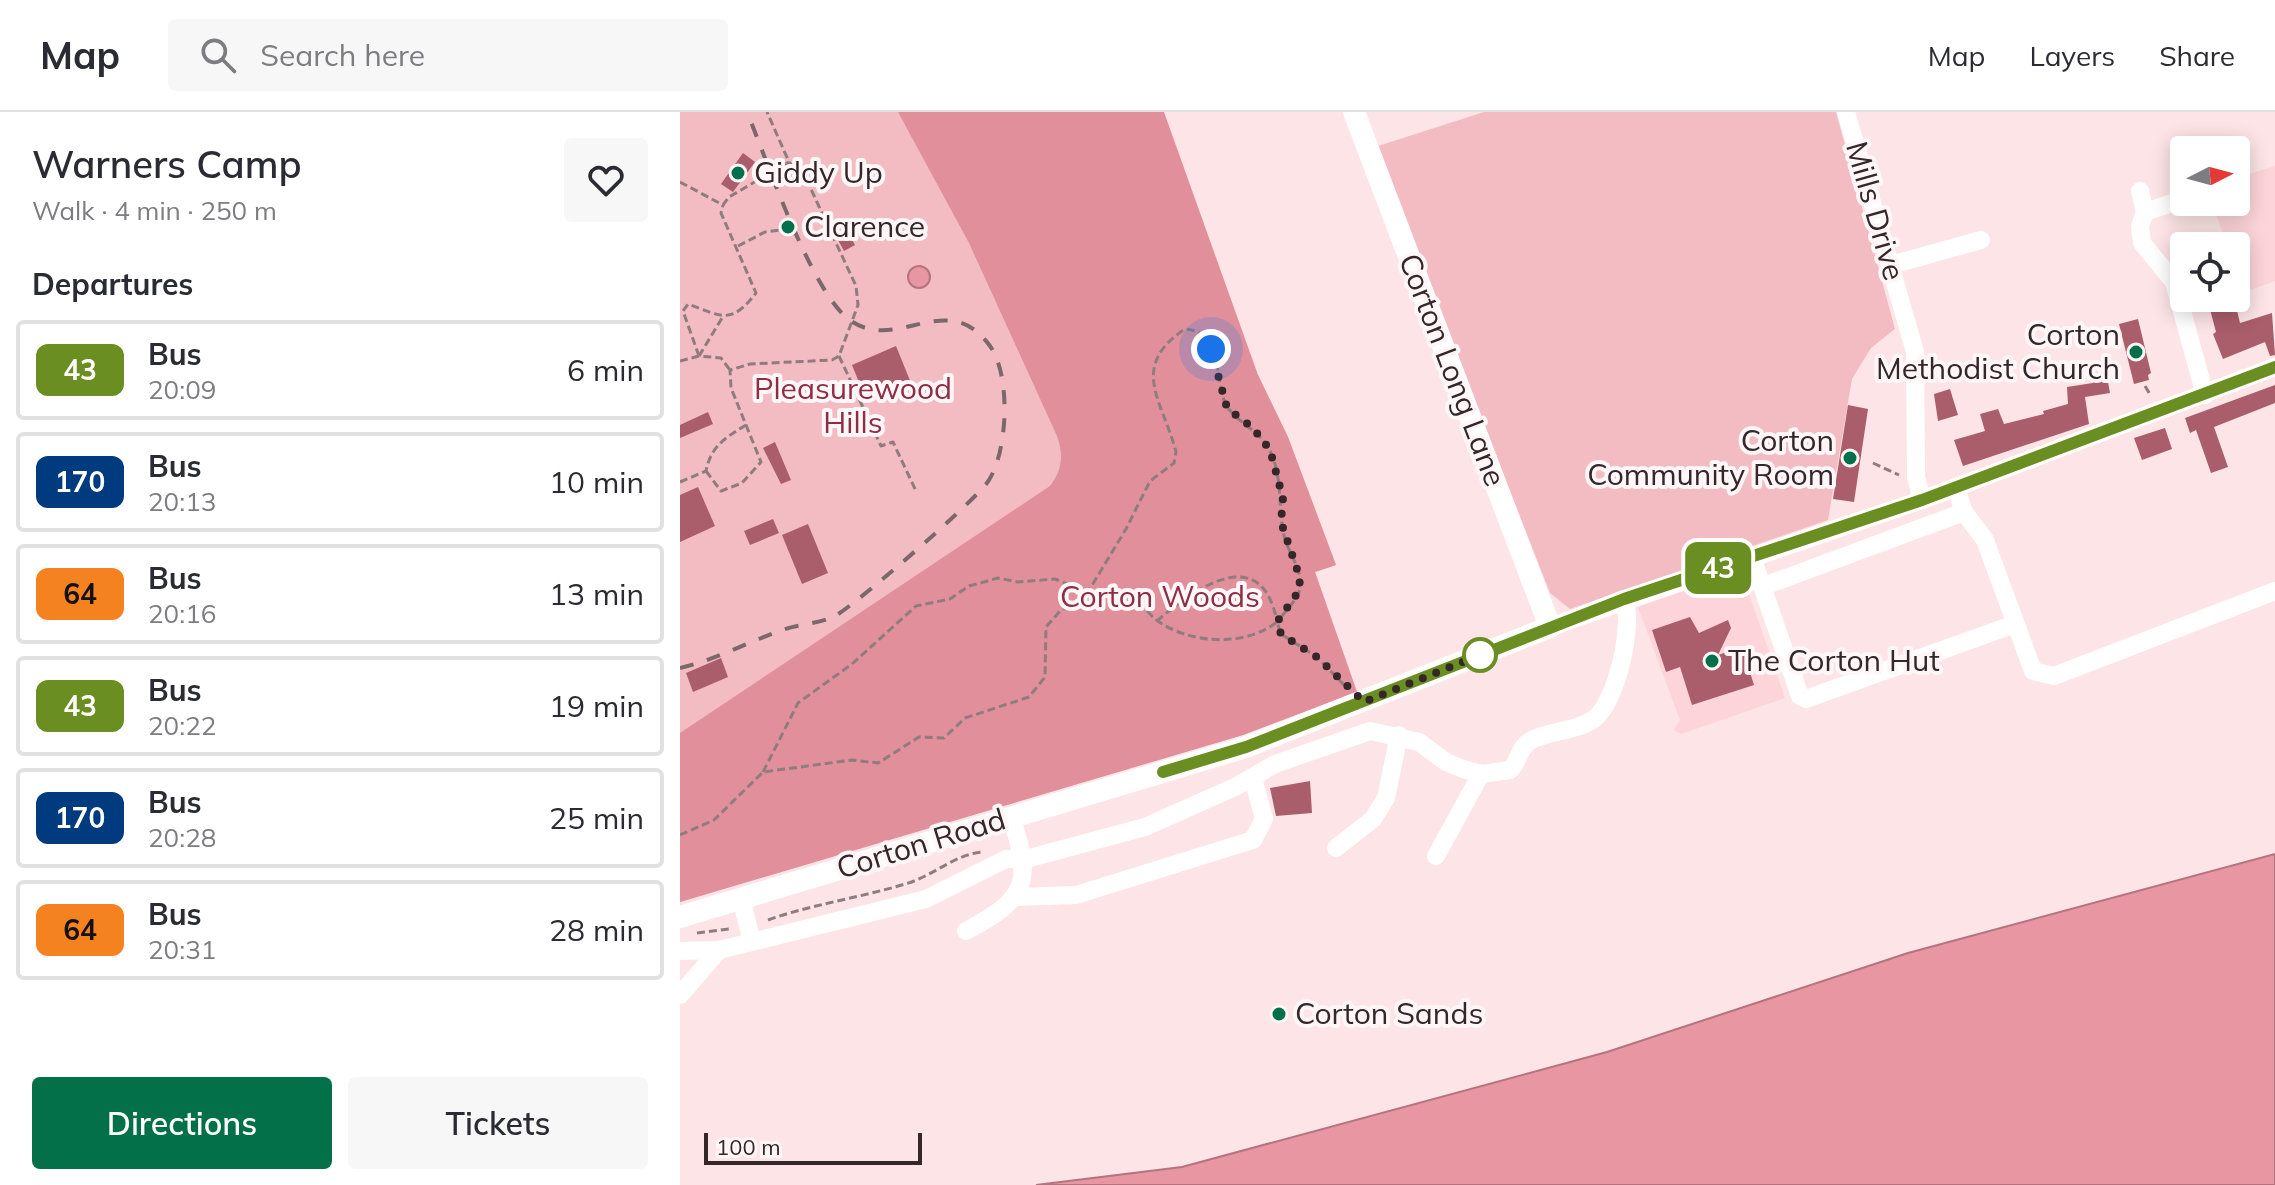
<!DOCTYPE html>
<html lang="en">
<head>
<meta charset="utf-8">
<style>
	body { margin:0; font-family:Mulish,sans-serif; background:#f7f7f7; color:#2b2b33; height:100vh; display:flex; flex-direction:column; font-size:30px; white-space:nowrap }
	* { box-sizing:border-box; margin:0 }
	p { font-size:26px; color:#7c7c81 }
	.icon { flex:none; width:44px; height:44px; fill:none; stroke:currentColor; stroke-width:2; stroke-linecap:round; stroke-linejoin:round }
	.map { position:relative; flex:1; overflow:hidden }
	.drawer { display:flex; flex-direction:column; background:#fff; width:680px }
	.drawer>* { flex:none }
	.badge { padding:0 16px; border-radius:12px; font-size:28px; line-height:52px }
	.needle { width:52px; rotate:84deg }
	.buttons { position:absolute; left:1490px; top:24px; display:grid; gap:16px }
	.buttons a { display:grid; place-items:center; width:80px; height:80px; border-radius:8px; background:#fff; box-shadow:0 4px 20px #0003; font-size:40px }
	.scale { position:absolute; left:24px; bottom:20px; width:218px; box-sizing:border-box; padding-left:8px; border:4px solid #352628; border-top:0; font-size:22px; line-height:28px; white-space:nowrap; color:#352628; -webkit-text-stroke:6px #fef6f7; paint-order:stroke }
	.you { position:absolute; width:40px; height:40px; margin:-20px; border:6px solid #fff; border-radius:50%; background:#1a73e8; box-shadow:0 0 0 12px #1a73e833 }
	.map>.badge { position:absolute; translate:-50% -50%; box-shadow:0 0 0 4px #fff }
	h2 { padding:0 32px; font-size:30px; line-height:72px }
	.round { display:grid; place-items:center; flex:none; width:84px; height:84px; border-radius:8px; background:#f7f7f7 }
	.summary { display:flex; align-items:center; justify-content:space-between; height:136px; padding:0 32px }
	h1 { font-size:38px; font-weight:600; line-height:60px }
	.primary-button { display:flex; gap:16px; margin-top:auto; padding:16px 32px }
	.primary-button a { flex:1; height:92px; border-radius:8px; background:#047049; color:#fff; font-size:32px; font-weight:600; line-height:92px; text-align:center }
	.primary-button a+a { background:#f7f7f7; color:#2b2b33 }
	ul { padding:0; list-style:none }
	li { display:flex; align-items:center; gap:24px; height:100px; margin:0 16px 12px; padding:0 16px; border:4px solid #e1e1e2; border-radius:8px }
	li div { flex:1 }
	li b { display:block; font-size:30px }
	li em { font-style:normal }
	li .badge { min-width:88px; font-weight:700; text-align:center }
	header { display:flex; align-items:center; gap:48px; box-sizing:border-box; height:112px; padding:0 40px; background:#fff; border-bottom:2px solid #e1e1e2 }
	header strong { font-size:38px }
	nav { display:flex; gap:44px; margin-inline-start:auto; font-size:28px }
	.search { width:560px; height:72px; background:#f7f7f7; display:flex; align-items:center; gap:20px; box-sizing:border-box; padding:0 28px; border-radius:8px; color:#7c7c81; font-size:30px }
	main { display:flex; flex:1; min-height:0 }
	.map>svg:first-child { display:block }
	.built { fill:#fcd4d9 }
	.green { fill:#f3bcc3 }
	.forest { fill:#e18f9b }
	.water { fill:#e996a3; stroke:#b3747e; stroke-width:2 }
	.building { fill:#aa5d6a }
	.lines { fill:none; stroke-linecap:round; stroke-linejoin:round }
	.path { stroke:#907c7e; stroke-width:3; stroke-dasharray:8 4; stroke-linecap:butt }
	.minor { stroke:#fff; stroke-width:18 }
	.major { stroke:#fff; stroke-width:22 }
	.rail { stroke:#7a686a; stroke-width:4; stroke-dasharray:14 14; stroke-linecap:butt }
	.line-casing { stroke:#fff; stroke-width:18 }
	.line { stroke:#6b8e23; stroke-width:12 }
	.walk { stroke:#352628; stroke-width:8; stroke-dasharray:0 14.4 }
	.poi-dot { fill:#047049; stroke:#fef6f7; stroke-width:3 }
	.stop-dot { fill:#fff; stroke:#6b8e23; stroke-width:4 }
	.labels { text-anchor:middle; stroke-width:8; stroke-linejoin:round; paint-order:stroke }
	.poi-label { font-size:30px; fill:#352628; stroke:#fef6f7; text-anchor:start }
	.street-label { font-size:30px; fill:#352628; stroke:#fef6f7 }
	.park-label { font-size:30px; fill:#8e2d44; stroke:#fef6f7 }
</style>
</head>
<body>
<header>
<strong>Map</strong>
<div class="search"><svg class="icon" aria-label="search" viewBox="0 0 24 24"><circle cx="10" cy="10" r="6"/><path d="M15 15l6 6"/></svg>Search here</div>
<nav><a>Map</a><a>Layers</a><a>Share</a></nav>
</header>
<main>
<section class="drawer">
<div class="summary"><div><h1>Warners Camp</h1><p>Walk · 4 min · 250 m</p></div><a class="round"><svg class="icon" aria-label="heart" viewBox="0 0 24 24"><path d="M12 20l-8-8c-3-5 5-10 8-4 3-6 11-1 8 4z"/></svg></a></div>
<h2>Departures</h2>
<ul>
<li><span class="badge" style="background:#6b8e23;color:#fff">43</span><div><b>Bus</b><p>20:09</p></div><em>6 min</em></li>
<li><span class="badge" style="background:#003b80;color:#fff">170</span><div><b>Bus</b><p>20:13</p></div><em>10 min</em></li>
<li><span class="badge" style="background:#f58220;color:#111">64</span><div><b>Bus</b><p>20:16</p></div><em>13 min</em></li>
<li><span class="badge" style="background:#6b8e23;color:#fff">43</span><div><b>Bus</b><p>20:22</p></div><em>19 min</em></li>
<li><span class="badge" style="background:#003b80;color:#fff">170</span><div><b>Bus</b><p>20:28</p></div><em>25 min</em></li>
<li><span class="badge" style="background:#f58220;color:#111">64</span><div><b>Bus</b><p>20:31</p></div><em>28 min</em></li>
</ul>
<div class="primary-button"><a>Directions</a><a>Tickets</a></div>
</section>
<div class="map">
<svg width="1595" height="1073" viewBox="0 0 1595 1073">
	<rect width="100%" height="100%" fill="#fde4e6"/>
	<g class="built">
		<polygon points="1595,54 1595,169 1565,180 1556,157 1556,134 1548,134 1531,90 1556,90 1559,82 1556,66"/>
		<polygon points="1060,456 1105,586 1001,622 994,618 1000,608 956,490"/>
	</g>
	<g class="green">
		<polygon points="0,0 227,0 578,263 608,325 656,453 635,460 677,580 563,623 0,790"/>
		<polygon points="804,0 1156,0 1215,217 1191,236 1172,267 1148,408 890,497 870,481 695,35"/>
	</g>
	<path class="forest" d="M218 0H484L578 263 608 325 656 453 635 460 677 580 563 623 0 790V621L370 374C382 358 384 344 377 324L289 131Z"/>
	<g class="water">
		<circle cx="239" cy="165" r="11"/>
		<polygon points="1595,742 1595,1073 356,1073 502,1055 927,940 1228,841"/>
	</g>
	<g class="building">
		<polygon points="63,41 75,50 53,80 41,72"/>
		<polygon points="169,122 175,133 164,139 158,128"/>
		<polygon points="1527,186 1554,186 1560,211 1592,201 1595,243 1590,244 1585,230 1543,247 1533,222 1536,220"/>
		<polygon points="1458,207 1471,261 1468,263 1469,268 1454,272 1439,212"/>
		<polygon points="216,234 231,271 187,290 172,253"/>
		<polygon points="1426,259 1430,281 1405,285 1409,312 1283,354 1274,328 1305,319 1300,302 1318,297 1324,312 1364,302 1363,299 1388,292 1387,275 1413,271 1411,262"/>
		<polygon points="1595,273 1595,291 1534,315 1548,355 1531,361 1516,318 1510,321 1505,306"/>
		<polygon points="1270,277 1278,303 1258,309 1254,282"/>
		<polygon points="1168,293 1188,297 1174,390 1153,387"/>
		<polygon points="28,300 33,312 0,326 0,313"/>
		<polygon points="1485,316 1492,337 1462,348 1454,326"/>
		<polygon points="95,330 111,368 101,372 83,336"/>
		<polygon points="18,375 35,414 0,430 0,383"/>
		<polygon points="93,407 99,421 70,433 64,419"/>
		<polygon points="128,412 148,461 122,472 102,423"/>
		<polygon points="1010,505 1019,521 1048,508 1051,516 1038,543 1062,535 1074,573 1012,593 1000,555 986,560 972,518"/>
		<polygon points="41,546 48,565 13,580 6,561"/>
		<polygon points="630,669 632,701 596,704 590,676"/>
	</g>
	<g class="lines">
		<g class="path">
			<polyline points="0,70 43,93 49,85 109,50"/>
			<polyline points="58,134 85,120 101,118"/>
			<path d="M19 244 3 199 8 192C43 205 51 213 76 181L41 101 43 93"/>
			<polyline points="19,244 42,206"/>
			<polyline points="159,244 201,334 213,330 236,379"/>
			<polyline points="0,249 19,244 41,246 50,258"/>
			<polyline points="1465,274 1471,284"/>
			<polyline points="1193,351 1219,363"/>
			<polyline points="26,359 41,379 62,371 81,350 66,313"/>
			<path d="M0 370 26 359C31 334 45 326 66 313L51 276 50 258 70 252 152 248 159 244 178 193 176 174 130 75 109 50 87 0"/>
			<path d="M477 509C514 477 582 428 597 510"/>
			<path d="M83 660 118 591 172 552 236 494 270 487 289 474 318 466 338 470 375 467 408 480 446 417 470 369 494 351 496 340C483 289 448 255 505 217 543 219 535 271 546 293 556 310 579 318 589 337 604 365 597 399 605 427 610 444 625 461 619 480 615 490 604 501 597 510"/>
			<path d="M0 723 34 708 83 660 172 648 198 651 239 625 264 626 285 606 349 585 365 565 366 515 380 499 400 489 408 480C420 481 434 480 445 483 462 488 466 501 479 510 512 532 565 535 597 510L601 522 637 545 667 576"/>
			<path d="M88 808C133 792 179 786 225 772 252 765 276 741 304 740"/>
			<polyline points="17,821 49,817"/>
		</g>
		<g class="minor">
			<polyline points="1166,0 1235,240 1236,365 1242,388"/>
			<polyline points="1460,79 1465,100"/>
			<polyline points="1504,87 1465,100 1460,114 1462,131 1494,170 1525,283"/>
			<polyline points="1211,153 1301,128"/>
			<polyline points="1276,376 1284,400 1305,428 1353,559 1374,564 1595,479"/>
			<polyline points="1072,445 1120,584 1126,587 1335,512"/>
			<polyline points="1084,474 1284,400"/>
			<polyline points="870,515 1242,388 1595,255"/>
			<polyline points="656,736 693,707 706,686 719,623"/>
			<polyline points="756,744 801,662"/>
			<polyline points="335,785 396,783 573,728 584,707 573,666"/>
			<polyline points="61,786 72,830"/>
			<path d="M286 819C347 787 353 770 331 705"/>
			<path d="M0 839 39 838 246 787 326 747H346L465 715 557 674 595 652 690 619 739 630 766 650 783 657 801 662 830 658C840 649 838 636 850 629 870 618 895 620 914 607 937 590 954 512 944 487"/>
			<polyline points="0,883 39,838"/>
		</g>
		<polyline class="major" points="0,805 566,635 870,515 674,0"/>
		<path class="rail" d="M0 556C35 548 68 530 102 518 119 512 139 512 155 504 174 494 299 386 309 368 328 338 331 263 310 234 267 175 219 241 171 209 132 183 87 48 67 0"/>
	</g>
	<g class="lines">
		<g class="line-casing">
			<polyline id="line" points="483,660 566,635 944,487 1242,388 1595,255"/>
		</g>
		<use href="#line" class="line"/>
		<polyline class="walk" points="531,237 547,296 573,316 590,338 603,386 601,410 620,466 619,479 597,510 601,522 637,545 684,590 800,543"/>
	</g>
	<g class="poi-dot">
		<circle cx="58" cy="61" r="8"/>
		<circle cx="108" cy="115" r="8"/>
		<circle cx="1456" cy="240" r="8"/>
		<circle cx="1170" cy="346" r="8"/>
		<circle cx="1032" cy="549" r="8"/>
		<circle cx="599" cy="902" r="8"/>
	</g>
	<circle class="stop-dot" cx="800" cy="543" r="16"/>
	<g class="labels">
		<g class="poi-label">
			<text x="74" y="71">Giddy Up</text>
			<text x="124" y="125">Clarence</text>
			<text x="1440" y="233" text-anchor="end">Corton<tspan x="1440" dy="34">Methodist Church</tspan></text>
			<text x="1154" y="339" text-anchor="end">Corton<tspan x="1154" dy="34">Community Room</tspan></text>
			<text x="1048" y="559">The Corton Hut</text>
			<text x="615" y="912">Corton Sands</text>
		</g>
		<g class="street-label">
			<text transform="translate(1195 99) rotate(74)" y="10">Mills Drive</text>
			<text transform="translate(772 258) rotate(69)" y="10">Corton Long Lane</text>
			<text transform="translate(241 732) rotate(-17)" y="10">Corton Road</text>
		</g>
		<g class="park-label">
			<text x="173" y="287">Pleasurewood<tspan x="173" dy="34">Hills</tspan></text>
			<text x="480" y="495">Corton Woods</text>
		</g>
	</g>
</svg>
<div class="buttons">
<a><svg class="needle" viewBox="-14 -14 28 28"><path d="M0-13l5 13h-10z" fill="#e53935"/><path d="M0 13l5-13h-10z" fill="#7c7c81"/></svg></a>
<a><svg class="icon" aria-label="locate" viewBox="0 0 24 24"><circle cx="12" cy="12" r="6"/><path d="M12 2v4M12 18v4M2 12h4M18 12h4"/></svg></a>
</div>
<div class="scale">100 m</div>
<div class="you" style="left:531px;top:237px"></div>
<b class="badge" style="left:1038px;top:456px;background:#6b8e23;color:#fff">43</b>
</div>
</main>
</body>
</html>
